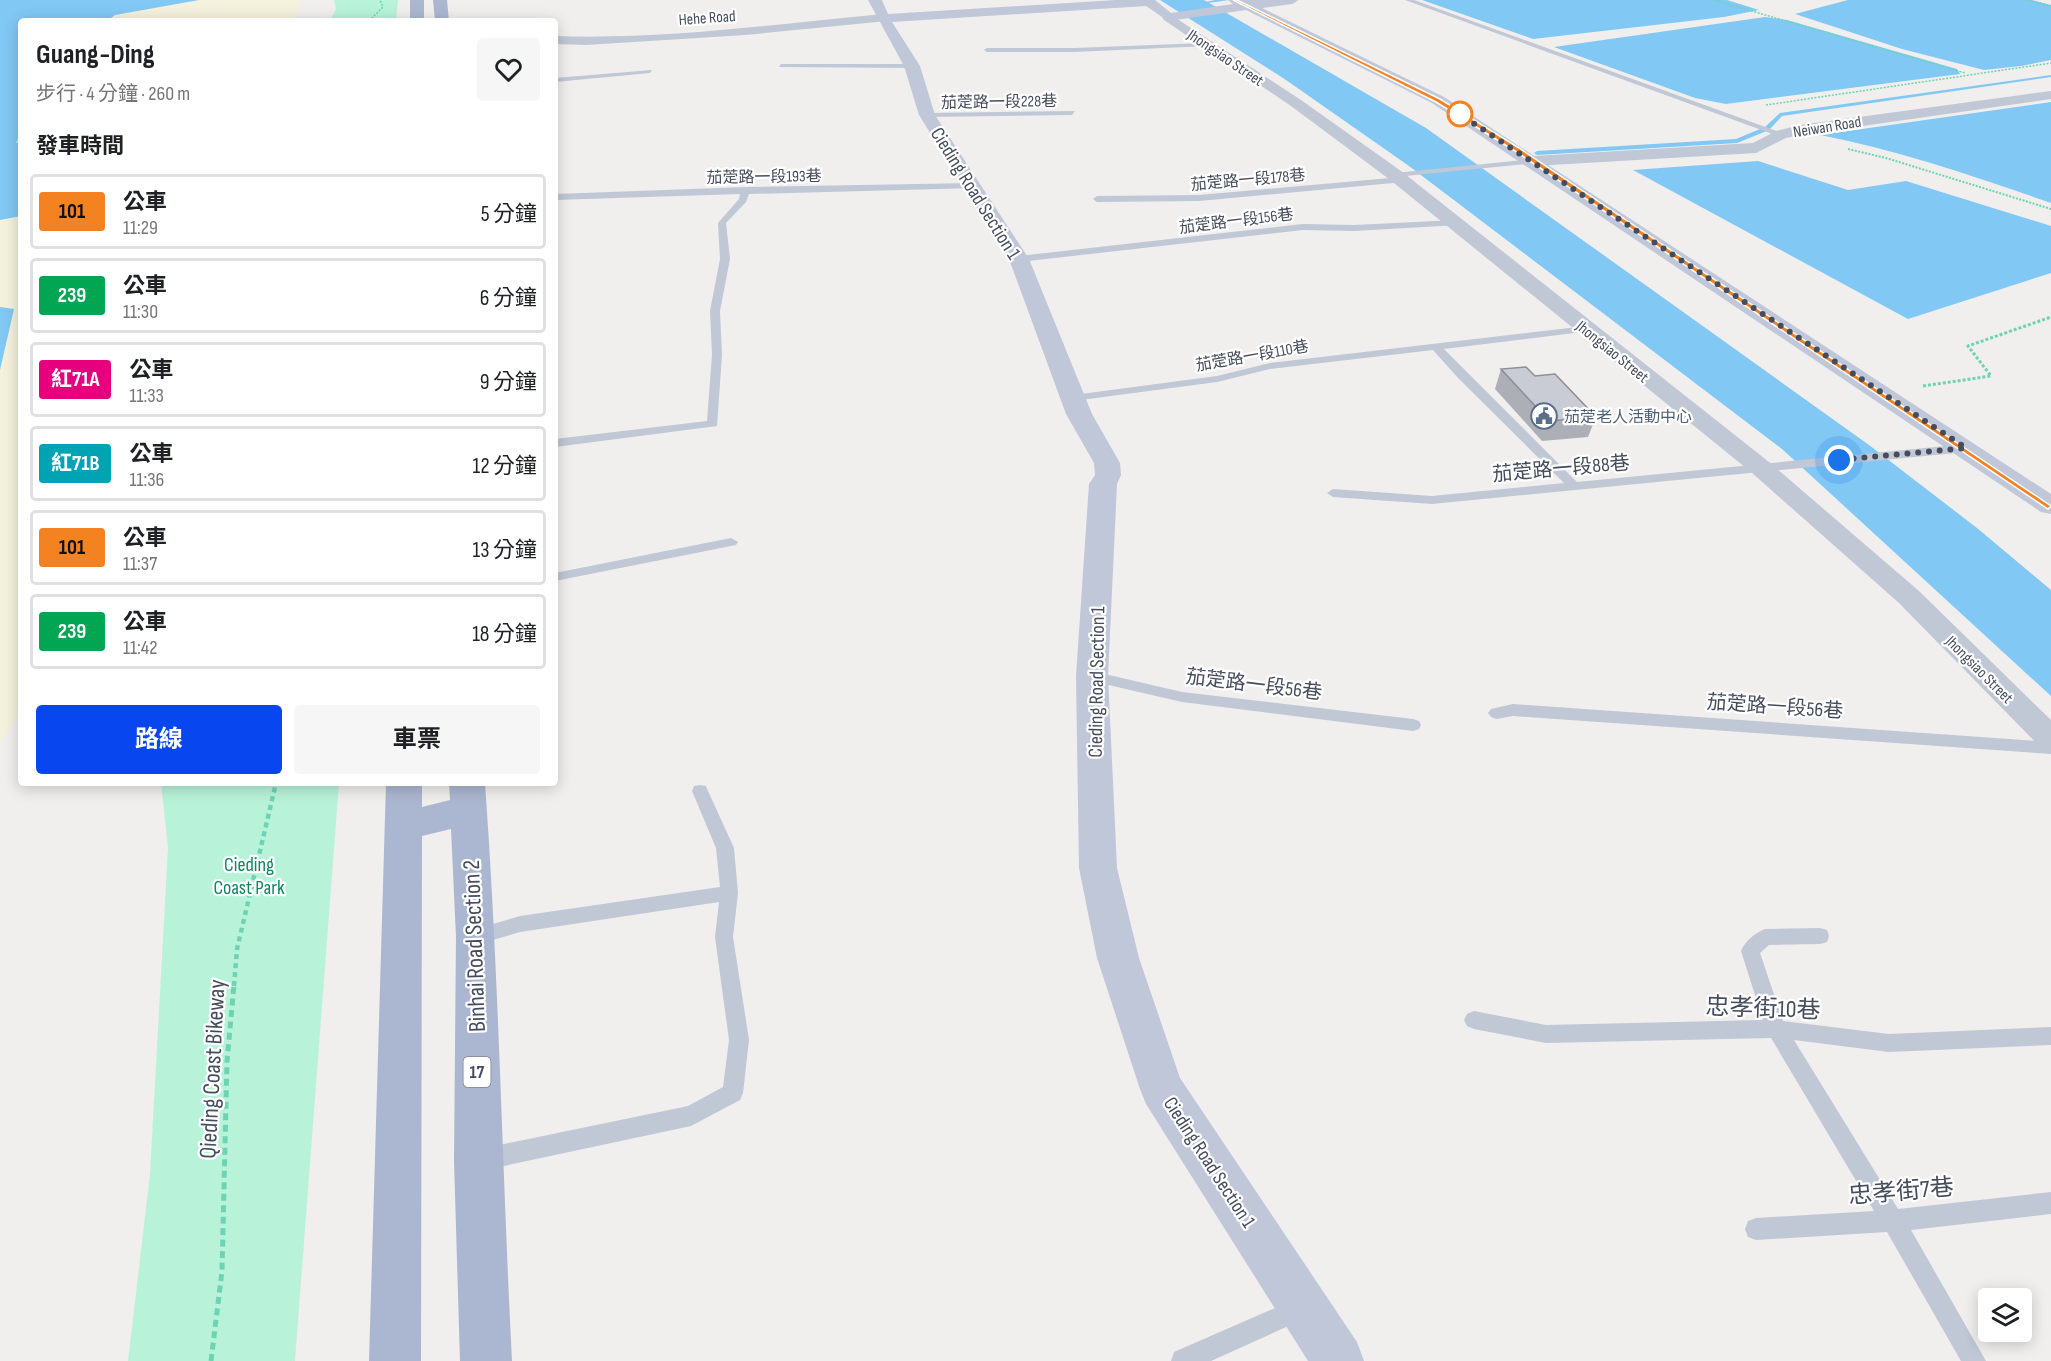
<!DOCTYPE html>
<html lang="zh-TW">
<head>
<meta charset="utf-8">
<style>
	body { margin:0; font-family:"Sofia Sans Condensed","Noto Sans TC",sans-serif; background:#f6f6f6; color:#202124; height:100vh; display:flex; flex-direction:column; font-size:22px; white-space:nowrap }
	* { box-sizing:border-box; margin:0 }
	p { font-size:20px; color:#757577 }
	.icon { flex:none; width:33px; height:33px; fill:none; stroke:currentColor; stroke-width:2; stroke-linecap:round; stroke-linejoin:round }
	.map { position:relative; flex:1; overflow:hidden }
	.sheet { position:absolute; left:18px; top:18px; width:540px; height:768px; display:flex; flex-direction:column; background:#fff; border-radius:6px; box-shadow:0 3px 15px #0003 }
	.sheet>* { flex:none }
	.badge { padding:0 12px; border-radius:4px; font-size:21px; line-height:39px }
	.controls { position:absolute; left:1978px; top:1288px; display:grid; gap:12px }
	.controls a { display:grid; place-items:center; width:54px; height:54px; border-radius:6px; background:#fff; box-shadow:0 3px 15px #0003; font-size:30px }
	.you { position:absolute; width:30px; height:30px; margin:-15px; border:4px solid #fff; border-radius:50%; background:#1a73e8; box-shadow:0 0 0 9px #1a73e833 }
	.map>.badge { position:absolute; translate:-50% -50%; box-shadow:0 0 0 3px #fff }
	h2 { padding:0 18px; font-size:22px; line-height:54px }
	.round { display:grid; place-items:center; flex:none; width:63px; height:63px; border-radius:6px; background:#f6f6f6 }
	.head { display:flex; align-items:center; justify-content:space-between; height:102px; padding:0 18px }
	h1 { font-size:28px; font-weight:700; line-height:45px }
	.primary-button { display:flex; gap:12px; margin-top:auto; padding:12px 18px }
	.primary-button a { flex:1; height:69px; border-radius:6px; background:#0846f0; color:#fff; font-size:24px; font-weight:700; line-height:69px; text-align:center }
	.primary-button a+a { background:#f6f6f6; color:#202124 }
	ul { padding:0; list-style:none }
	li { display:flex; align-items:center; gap:18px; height:75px; margin:0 12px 9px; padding:0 6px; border:3px solid #e0e0e0; border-radius:6px }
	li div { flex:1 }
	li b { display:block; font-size:22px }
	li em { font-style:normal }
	li .badge { min-width:66px; font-weight:700; text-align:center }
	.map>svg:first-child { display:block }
	.green { fill:#b8f3d9 }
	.sand { fill:#f4f1dd }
	.water { fill:#81c8f4 }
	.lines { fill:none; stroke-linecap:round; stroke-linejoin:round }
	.stream { fill:#81c8f4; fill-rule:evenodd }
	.path-far4 { stroke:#6dd4b3; stroke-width:1.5; stroke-dasharray:2 1.5; stroke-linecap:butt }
	.path-far3 { stroke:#6dd4b3; stroke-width:2; stroke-dasharray:2 1.5; stroke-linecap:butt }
	.path-far2 { stroke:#6dd4b3; stroke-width:3; stroke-dasharray:3 2; stroke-linecap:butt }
	.path-far1 { stroke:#6dd4b3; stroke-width:4.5; stroke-dasharray:5 4; stroke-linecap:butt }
	.path { stroke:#6dd4b3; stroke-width:5; stroke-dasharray:7 4.5; stroke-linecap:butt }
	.lane { fill:#c0c7d5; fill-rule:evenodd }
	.street { fill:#c0c7d5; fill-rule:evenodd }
	.secondary { fill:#bfc7d9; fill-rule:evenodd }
	.primary { fill:#abb7d0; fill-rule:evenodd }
	.wall { fill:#adafb6 }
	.building { fill:#c9ccd4; stroke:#8d8f94; stroke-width:1.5 }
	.line { fill:#f58220; stroke:#fff; stroke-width:1.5 }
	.walk { stroke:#454d5d; stroke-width:6; stroke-dasharray:0 10.8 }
	.stop-dot { fill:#fff; stroke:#f58220; stroke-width:3 }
	.labels { text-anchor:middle; stroke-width:4.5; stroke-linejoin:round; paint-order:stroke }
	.far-street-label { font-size:16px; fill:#454d5d; stroke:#fff }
	.far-service-label { font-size:16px; fill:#4e5e75; stroke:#fff; text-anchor:start }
	.shield { fill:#fff; stroke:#7d828e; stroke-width:1.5 }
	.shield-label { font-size:18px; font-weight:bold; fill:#454d5d }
	.street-label { font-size:20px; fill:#454d5d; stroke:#fff }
	.park-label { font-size:20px; fill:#0e865e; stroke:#fff }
	.near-street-label { font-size:24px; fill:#454d5d; stroke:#fff }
</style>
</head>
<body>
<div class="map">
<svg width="2051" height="1361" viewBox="0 0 2051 1361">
	<rect width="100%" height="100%" fill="#f1eeee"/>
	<g class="green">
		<polygon points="334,0 398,0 396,21 330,21 336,9"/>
		<polygon points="161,783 339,783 295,1361 128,1361 150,1174 168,848"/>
	</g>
	<g class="sand">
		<polygon points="199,0 301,0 294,21 107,21 115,15"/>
		<polygon points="21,216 21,713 0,742 0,370 14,309 0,307 0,220"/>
	</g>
	<g class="water">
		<polygon points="0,0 199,0 115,15 107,21 21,21 21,133 16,143 21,142 21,216 0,220"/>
		<polygon points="1160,0 1204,0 1426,128 1869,445 1977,528 2051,590 2051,696 1782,449 1409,166 1286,80"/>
		<polygon points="1422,0 1727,0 1759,10 1724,17 1533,39"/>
		<polygon points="1848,0 2032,0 2051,5 2051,60 2021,66 1984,70 1902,49 1795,14"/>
		<polygon points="1765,17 1787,20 1957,69 1960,74 1726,104 1695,98 1554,47"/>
		<path d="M2051 102V203C1976 177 1899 150 1820 135Z"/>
		<polygon points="1758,161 1848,190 1906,181 2051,226 2051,273 1908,319 1633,170"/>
		<polygon points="0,307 14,309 0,370"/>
	</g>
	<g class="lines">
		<g class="stream">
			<polygon points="1215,0 1229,0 1208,3 1206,2"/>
			<polygon points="2051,75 2051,77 1782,116 1769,130 1737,143 1537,155 1534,153 1537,151 1736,139 1765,127 1780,113"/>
		</g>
		<g class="path-far4">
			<polyline points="1714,0 1965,73"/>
			<polyline points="2026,0 2051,6"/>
			<polyline points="369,21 383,7 380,0"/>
			<polyline points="1766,105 2051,63"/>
		</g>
		<polyline class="path-far3" points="1848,149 1886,158 2051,209"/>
		<polyline class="path-far2" points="1923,386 1991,376 1968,346 2051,317"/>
		<polyline class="path-far1" points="234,986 237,949 276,783"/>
		<polyline class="path" points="211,1361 222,1271 227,1061 234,985"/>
		<g class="lane">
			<polygon points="1405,0 1414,0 1785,134 1778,136"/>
			<polygon points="1206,43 1208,46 1074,52 987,52 984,50 987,48 1074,48"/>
			<polygon points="781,64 912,64 915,66 912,68 779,67"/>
			<polygon points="652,70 650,73 555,82 555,78"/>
			<polygon points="1075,111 1072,115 927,117 923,115 927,113"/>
			<polygon points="1534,159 1538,161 1537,163 1395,177 1391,175 1395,173"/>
			<polygon points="1401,177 1404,178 1404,182 1199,201 1097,202 1093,199 1097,196 1199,195"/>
			<polygon points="973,183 977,186 976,188 749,194 746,202 726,223 730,259 720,311 722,355 717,426 555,447 555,439 707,421 712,355 710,311 720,259 718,223 739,199 740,194 555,200 555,194 746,187"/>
			<polygon points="1456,220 1459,221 1459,225 1354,231 1303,230 1019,262 1014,259 1019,256 1303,224 1354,225"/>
			<polygon points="1586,326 1591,329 1590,331 1444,349 1577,482 1966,444 1972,448 1966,452 1432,504 1333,497 1327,493 1333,489 1432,496 1564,483 1459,379 1433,350 1270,369 1217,382 1073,401 1067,398 1073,395 1217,376 1270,363"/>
			<polygon points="731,538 738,542 736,545 555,581 555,573"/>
			<polygon points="1092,671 1182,692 1413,719 1419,721 1421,725 1419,729 1413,731 1182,702 1087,680 1085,676 1087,672"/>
			<polygon points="1513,704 2051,742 2051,754 1513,716 1496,719 1491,717 1488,713 1491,709"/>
			<polygon points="700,785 706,786 708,791 734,848 738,893 733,937 749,1040 743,1093 740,1100 691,1126 485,1170 477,1167 474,1159 477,1151 485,1148 688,1106 723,1087 729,1040 715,937 719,902 520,932 476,945 469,943 467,937 469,931 520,916 720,887 716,848 692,791 694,786"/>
			<path d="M1820 928 1827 930 1829 936 1827 942 1820 944 1769 945 1760 953 1783 1021 1889 1034 2051 1027V1045L1889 1052 1794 1040 1898 1209 2051 1192V1214L1911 1230 1986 1361H1961L1887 1232 1756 1240 1748 1237 1745 1229 1748 1221 1756 1218 1874 1211 1771 1038 1546 1043 1474 1029 1467 1026 1464 1020 1467 1014 1474 1011 1546 1025 1763 1020 1741 951C1745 941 1755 933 1765 929Z"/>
			<polygon points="1298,1298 1306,1302 1310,1310 1306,1318 1211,1361 1171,1361 1174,1352"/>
		</g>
		<g class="street">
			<polygon points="1168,13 1301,100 1401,171 1769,462 1919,591 2051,720 2051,751 2040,747 1899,603 1751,472 1389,179 1291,106 1164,20 1162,17"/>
			<path d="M883 14 889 18 887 21 745 35 586 45 555 44V36C664 40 775 24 883 14Z"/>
			<polygon points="2051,91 2051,99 1800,135 1786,138 1756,153 1534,166 1526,161 1534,156 1753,143 1776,131 1800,125"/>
		</g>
		<polygon class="secondary" points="868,0 882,0 888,14 1116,0 1155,0 1171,13 1233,4 1228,0 1299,0 1292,4 1262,8 1444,97 2051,494 2051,514 2041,512 1432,103 1246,10 1168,21 1146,6 892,22 920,66 935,115 1029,259 1092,414 1120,463 1121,475 1117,484 1108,676 1117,868 1139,958 1180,1078 1357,1342 1364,1361 1308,1361 1146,1104 1140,1089 1097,958 1079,868 1076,676 1089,484 1095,475 1094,463 1066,414 1009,259 919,115 904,66"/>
		<g class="primary">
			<rect x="410" y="0" width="14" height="21"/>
			<polygon points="433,0 447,0 449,21 435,21"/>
			<path d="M386 783H422V807L450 800 449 783H485C499 975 502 1168 512 1361H460L454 1161 456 937 451 829 422 836 421 1361H369Z"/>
		</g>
	</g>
	<polygon class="wall" points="1501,369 1535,376 1596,417 1588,437 1542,441 1495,389"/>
	<polygon class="building" points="1526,367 1535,376 1555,374 1596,417 1549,421 1501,369"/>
	<polygon class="line" points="1233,0 1237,0 1440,99 1519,148 2051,506 2048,509 1515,151 1436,102"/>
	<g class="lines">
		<polyline class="walk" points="1460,114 1458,113 1966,448 1839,460"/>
	</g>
	<defs>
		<g id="civic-ring" transform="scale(1.35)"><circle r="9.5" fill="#fff" stroke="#5c6f8a" stroke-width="1.5"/><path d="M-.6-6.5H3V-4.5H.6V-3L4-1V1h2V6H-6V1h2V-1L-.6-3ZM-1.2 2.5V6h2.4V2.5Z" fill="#5c6f8a"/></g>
	</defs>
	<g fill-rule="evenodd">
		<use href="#civic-ring" x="1544" y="416"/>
	</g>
	<circle class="stop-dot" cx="1460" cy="114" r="12"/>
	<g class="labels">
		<g class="far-street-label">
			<text transform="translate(707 17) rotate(-4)" y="6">Hehe Road</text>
			<text transform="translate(1226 57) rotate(34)" y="6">Jhongsiao Street</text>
			<text transform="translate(999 101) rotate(-1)" y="6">茄萣路一段228巷</text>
			<text transform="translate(1827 126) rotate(-9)" y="6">Neiwan Road</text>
			<text transform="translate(764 176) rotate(-1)" y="6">茄萣路一段193巷</text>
			<text transform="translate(1248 179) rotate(-5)" y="6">茄萣路一段178巷</text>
			<text transform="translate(1236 220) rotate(-7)" y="6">茄萣路一段156巷</text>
			<text transform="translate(1613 351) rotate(39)" y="6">Jhongsiao Street</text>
			<text transform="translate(1252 355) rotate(-10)" y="6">茄萣路一段110巷</text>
			<text transform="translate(1980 669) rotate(45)" y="6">Jhongsiao Street</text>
		</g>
		<g class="far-service-label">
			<text x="1564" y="422">茄萣老人活動中心</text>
		</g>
		<rect class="shield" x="463.5" y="1057" width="27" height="30" rx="4.5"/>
		<g class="shield-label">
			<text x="477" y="1078">17</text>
		</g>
		<g class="street-label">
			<text transform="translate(976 193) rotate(58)" y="7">Cieding Road Section 1</text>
			<text transform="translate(1561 468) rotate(-5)" y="7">茄萣路一段88巷</text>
			<text transform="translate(1096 682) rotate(-89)" y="7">Cieding Road Section 1</text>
			<text transform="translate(1254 684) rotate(7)" y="7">茄萣路一段56巷</text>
			<text transform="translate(1775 706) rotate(4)" y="7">茄萣路一段56巷</text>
			<text transform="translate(1210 1162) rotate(57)" y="7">Cieding Road Section 1</text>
		</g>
		<g class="park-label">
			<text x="249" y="871">Cieding<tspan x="249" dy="23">Coast Park</tspan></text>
		</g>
		<g class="near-street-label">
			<text transform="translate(474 946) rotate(-92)" y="8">Binhai Road Section 2</text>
			<text transform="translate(1763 1008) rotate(2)" y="8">忠孝街10巷</text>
			<text transform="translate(212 1069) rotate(-87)" y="8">Qieding Coast Bikeway</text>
			<text transform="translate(1901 1191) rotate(-5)" y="8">忠孝街7巷</text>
		</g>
	</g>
</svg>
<div class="controls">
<a><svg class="icon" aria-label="layers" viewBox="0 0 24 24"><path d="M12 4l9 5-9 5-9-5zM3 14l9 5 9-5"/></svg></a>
</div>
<div class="you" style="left:1839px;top:460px"></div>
<section class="sheet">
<div class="head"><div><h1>Guang-Ding</h1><p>步行 · 4 分鐘 · 260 m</p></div><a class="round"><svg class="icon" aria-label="heart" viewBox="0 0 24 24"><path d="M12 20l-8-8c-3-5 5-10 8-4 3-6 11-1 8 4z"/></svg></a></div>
<h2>發車時間</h2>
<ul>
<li><span class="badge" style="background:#f58220;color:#111">101</span><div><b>公車</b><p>11:29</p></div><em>5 分鐘</em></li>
<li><span class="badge" style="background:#00a651;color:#fff">239</span><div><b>公車</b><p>11:30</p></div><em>6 分鐘</em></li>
<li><span class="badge" style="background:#e6007e;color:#fff">紅71A</span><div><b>公車</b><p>11:33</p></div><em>9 分鐘</em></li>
<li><span class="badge" style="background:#00a3b4;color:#fff">紅71B</span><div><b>公車</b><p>11:36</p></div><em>12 分鐘</em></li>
<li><span class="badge" style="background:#f58220;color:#111">101</span><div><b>公車</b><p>11:37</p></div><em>13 分鐘</em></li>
<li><span class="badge" style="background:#00a651;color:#fff">239</span><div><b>公車</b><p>11:42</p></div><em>18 分鐘</em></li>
</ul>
<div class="primary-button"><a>路線</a><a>車票</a></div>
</section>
</div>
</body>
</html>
